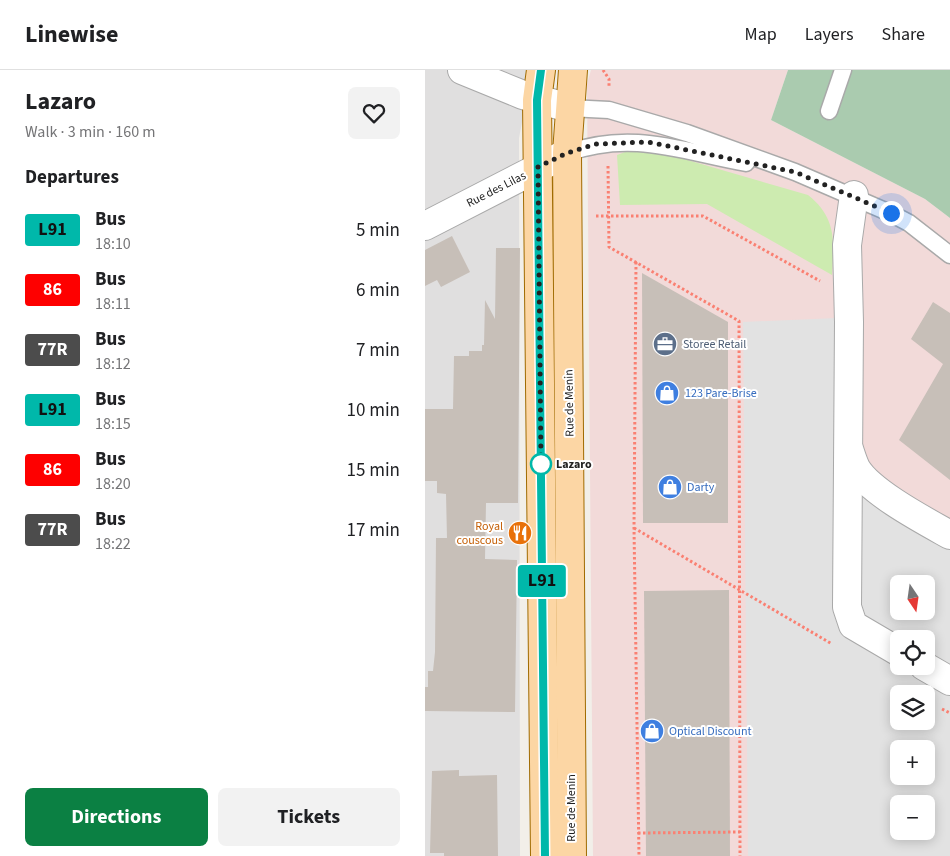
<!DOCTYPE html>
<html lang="en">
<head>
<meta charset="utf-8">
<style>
	body { margin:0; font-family:"Source Sans 3",sans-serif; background:#f2f2f2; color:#202124; height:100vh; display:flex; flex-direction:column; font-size:19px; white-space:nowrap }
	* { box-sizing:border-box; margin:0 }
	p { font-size:16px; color:#757577 }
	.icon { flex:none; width:28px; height:28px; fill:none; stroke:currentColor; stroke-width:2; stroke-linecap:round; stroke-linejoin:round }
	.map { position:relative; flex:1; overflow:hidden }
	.side { display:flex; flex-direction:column; background:#fff; width:425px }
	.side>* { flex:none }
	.badge { padding:0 10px; border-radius:4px; font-size:18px; line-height:32px }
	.needle { width:32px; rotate:167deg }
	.controls { position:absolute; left:465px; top:505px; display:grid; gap:10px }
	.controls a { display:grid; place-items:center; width:45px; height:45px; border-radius:8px; background:#fff; box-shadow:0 2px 12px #0003; font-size:25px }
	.you { position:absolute; width:25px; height:25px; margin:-12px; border:4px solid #fff; border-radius:50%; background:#1a73e8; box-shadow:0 0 0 8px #1a73e833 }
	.map>.badge { position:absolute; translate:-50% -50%; box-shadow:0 0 0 2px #fff }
	h2 { padding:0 25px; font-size:19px; line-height:45px }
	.round { display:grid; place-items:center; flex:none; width:52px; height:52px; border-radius:8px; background:#f2f2f2 }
	.overview { display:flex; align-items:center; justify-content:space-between; height:85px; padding:0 25px }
	h1 { font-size:24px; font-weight:700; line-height:38px }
	.action { display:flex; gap:10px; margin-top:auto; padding:10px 25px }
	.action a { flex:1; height:58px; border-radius:8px; background:#0b8043; color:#fff; font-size:20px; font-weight:700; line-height:58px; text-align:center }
	.action a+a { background:#f2f2f2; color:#202124 }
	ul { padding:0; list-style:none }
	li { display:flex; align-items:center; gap:15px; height:60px; padding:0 25px }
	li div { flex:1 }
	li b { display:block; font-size:19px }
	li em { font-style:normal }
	li .badge { min-width:55px; font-weight:700; text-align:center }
	header { display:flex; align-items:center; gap:30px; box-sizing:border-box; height:70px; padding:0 25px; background:#fff; border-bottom:1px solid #e0e0e0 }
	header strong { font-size:24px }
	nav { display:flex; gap:28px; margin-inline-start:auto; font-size:18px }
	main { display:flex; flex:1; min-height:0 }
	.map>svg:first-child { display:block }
	.residential { fill:#e0dfdf }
	.commercial { fill:#f2dad9; fill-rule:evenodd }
	.grass { fill:#cdebb0 }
	.cemetery { fill:#aacbaf }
	.parking { fill:#e2e2e2; fill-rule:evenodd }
	.building { fill:#c7bfb8 }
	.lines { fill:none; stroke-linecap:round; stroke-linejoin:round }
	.service-casing { stroke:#a9a9a9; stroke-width:19 }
	.minor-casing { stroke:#a9a9a9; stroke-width:30 }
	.tertiary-casing { stroke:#a9a9a9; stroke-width:30 }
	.primary-casing { stroke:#a06b00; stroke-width:30 }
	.path { stroke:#fa8072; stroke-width:3; stroke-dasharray:2.5 2.5; stroke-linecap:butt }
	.service { stroke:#fff; stroke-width:16 }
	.minor { stroke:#fff; stroke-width:28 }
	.tertiary { stroke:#fff; stroke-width:28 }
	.primary { stroke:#fcd6a4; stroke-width:28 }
	.line-casing { stroke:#fff; stroke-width:11 }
	.line { stroke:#00b8aa; stroke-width:8 }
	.walk { stroke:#222; stroke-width:5; stroke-dasharray:0 9 }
	.stop-dot { fill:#fff; stroke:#00b8aa; stroke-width:2.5 }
	.labels { text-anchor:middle; stroke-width:4; stroke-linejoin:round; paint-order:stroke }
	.street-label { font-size:12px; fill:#222; stroke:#fff }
	.service-label { font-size:12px; fill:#4e5e75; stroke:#fff; text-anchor:start }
	.shop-label { font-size:12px; fill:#366cbe; stroke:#fff; text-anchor:start }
	.stop-label { font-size:12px; font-weight:bold; fill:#222; stroke:#fff; text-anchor:start }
	.food-label { font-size:12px; fill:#c56008; stroke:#fff; text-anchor:end }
</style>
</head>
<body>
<header>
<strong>Linewise</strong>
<nav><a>Map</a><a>Layers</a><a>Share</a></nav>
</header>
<main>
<section class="side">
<div class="overview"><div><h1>Lazaro</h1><p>Walk · 3 min · 160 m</p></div><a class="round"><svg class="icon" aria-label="heart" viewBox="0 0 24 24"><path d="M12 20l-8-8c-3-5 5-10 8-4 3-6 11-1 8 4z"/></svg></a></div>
<h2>Departures</h2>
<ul>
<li><span class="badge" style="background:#00b8aa;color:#111">L91</span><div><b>Bus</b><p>18:10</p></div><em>5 min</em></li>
<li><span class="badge" style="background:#fe0000;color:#fff">86</span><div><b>Bus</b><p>18:11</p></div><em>6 min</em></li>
<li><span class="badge" style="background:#4c4c4c;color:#fff">77R</span><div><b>Bus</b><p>18:12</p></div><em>7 min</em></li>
<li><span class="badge" style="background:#00b8aa;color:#111">L91</span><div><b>Bus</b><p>18:15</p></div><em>10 min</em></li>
<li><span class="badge" style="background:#fe0000;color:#fff">86</span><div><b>Bus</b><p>18:20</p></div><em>15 min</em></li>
<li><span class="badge" style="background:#4c4c4c;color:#fff">77R</span><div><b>Bus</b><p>18:22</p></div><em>17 min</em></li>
</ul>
<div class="action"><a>Directions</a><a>Tickets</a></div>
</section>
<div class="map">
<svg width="525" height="786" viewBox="0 0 525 786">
	<rect width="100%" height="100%" fill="#f2efe9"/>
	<polygon class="residential" points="0,0 107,0 94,68 95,786 0,786"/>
	<path class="commercial" d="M166 0H363L346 50 500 129 525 148V786H168L162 14ZM474 514H501V541H474ZM474 569H501V596H474ZM474 624H501V651H474ZM474 679H501V706H474ZM474 734H501V761H474Z"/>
	<path class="grass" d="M208 79 235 82 383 125C412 148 409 171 407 205L282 134 195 135 192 85Z"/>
	<polygon class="cemetery" points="363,0 525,0 525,148 500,129 346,50"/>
	<path class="parking" d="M435 247 436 384 450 407 525 450V786H323L318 252ZM474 514H501V541H474ZM474 569H501V596H474ZM474 624H501V651H474ZM474 679H501V706H474ZM474 734H501V761H474Z"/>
	<g class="building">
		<polygon points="27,166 45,202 16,217 12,210 0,216 0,180"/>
		<polygon points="71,178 95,178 93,433 61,433 60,489 92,490 90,642 0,641 0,617 3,617 3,601 8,601 10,582 11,468 22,468 21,424 12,423 12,411 0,411 0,339 28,339 29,286 44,286 44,281 57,281 57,275 59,275 60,230 70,249"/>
		<polygon points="217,203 303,252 303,453 218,453"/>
		<polygon points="508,232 525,243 525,410 474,370 518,294 486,269"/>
		<polygon points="304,520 305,786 221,786 219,521"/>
		<polygon points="34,700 34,706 72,705 73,786 19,786 19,783 5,783 7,701"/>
	</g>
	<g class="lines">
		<g class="service-casing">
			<g id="service">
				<polyline points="144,38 184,40 262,63 370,102 465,143 484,153 525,185"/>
				<polyline points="404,41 418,0"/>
				<path d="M142 83C208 60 255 81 321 93"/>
			</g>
		</g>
		<g class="minor-casing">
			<g id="minor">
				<polyline points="429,125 422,175 424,252 422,537 428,555 474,582"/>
				<polyline points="0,156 142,83"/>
				<path d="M424 379C426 385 428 392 431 398 445 422 500 451 525 465"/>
				<polyline points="499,596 525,611"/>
			</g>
		</g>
		<g class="tertiary-casing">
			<polyline id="tertiary" points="37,0 98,25 144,38"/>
		</g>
		<g class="primary-casing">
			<g id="primary">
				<polyline points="116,0 112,30 120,786"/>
				<polyline points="147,786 142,83 148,0"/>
			</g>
		</g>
		<g class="path">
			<polyline points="178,0 184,9 184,18"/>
			<polyline points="183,96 184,177 314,251 315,786"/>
			<polyline points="171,146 278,146 395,211"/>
			<polyline points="211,192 209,458 214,786"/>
			<polyline points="209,458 407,574"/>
			<polyline points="517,639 525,643"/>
			<polyline points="213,763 315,762"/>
		</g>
		<use href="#service" class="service"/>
		<use href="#minor" class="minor"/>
		<use href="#tertiary" class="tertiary"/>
		<use href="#primary" class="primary"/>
	</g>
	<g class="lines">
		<g class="line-casing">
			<polyline id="line" points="116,0 112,30 120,786"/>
		</g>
		<use href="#line" class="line"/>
		<polyline class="walk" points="116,394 113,97 142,83 171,74 223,72 370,102 466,143"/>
	</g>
	<defs>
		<g id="office-disc" transform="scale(1.25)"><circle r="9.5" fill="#5c6f8a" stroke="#fff"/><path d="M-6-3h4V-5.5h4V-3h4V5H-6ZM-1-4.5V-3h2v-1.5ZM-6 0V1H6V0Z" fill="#fff"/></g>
		<g id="shop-disc" transform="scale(1.25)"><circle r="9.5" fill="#3f7fe0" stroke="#fff"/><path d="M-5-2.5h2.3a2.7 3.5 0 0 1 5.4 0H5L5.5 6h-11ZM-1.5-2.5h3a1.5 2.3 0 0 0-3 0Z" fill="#fff"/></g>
		<g id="restaurant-disc" transform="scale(1.25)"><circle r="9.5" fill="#e8710a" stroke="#fff"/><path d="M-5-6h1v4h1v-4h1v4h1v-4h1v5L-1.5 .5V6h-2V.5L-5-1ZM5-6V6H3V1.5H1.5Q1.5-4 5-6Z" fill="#fff"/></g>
	</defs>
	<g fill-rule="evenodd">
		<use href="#office-disc" x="240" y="274"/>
		<use href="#shop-disc" x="242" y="323"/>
		<use href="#shop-disc" x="245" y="417"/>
		<use href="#restaurant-disc" x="95" y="463"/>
		<use href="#shop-disc" x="227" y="661"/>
	</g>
	<circle class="stop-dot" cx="116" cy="394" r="10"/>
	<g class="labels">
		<g class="street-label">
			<text transform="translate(71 119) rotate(-27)" y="4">Rue des Lilas</text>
			<text transform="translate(144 333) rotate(-91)" y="4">Rue de Menin</text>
			<text transform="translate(146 738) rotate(-90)" y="4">Rue de Menin</text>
		</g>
		<g class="service-label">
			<text x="258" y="278">Storee Retail</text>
		</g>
		<g class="shop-label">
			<text x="260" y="327">123 Pare-Brise</text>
			<text x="262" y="421">Darty</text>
			<text x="244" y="665">Optical Discount</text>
		</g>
		<g class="stop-label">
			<text x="131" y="398">Lazaro</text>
		</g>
		<g class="food-label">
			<text x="78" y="460">Royal<tspan x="78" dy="14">couscous</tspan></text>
		</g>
	</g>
</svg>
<div class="controls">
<a><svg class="needle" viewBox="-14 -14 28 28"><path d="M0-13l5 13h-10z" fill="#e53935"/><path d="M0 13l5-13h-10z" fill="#757577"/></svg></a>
<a><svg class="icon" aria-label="locate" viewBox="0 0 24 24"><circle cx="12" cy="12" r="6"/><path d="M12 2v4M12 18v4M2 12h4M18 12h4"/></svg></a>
<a><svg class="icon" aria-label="layers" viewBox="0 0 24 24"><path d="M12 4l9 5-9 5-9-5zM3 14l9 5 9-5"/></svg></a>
<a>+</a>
<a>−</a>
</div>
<div class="you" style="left:466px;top:143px"></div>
<b class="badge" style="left:117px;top:511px;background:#00b8aa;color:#111">L91</b>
</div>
</main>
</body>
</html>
